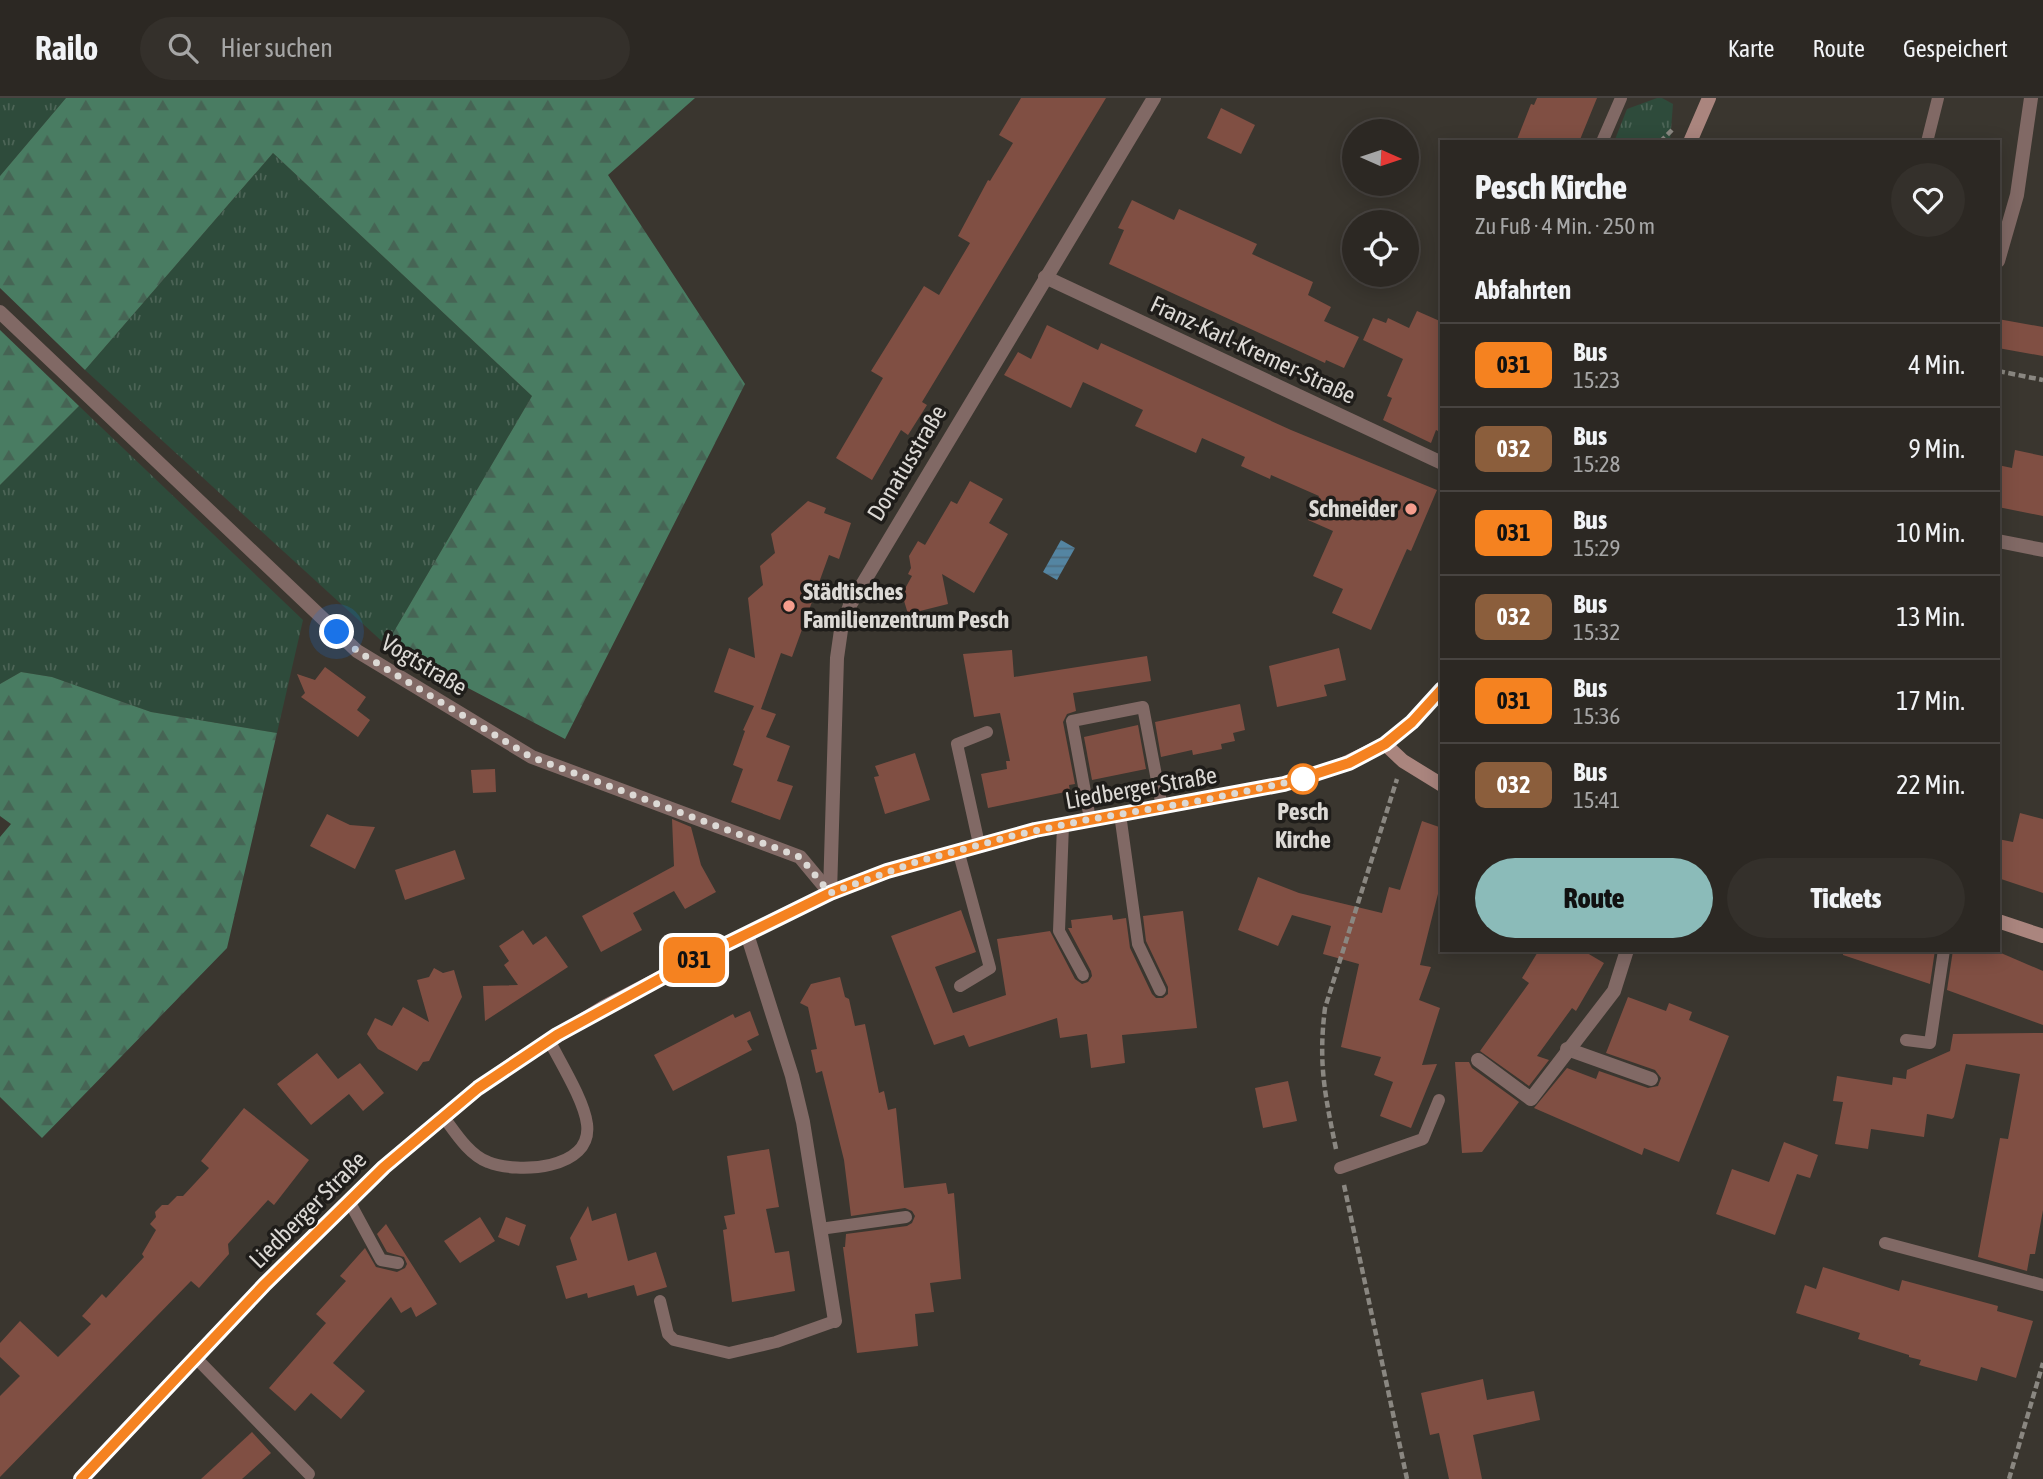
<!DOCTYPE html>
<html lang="de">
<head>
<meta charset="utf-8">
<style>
	body { margin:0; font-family:"Asap Condensed",sans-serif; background:#34302b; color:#f1f3f6; height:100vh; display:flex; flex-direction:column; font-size:26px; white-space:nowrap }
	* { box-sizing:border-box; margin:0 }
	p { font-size:23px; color:#a6a6a6 }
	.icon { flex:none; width:38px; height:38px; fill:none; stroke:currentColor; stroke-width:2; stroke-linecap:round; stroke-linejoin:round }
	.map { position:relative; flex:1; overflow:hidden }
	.sheet { position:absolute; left:1440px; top:42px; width:560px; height:812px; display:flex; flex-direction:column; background:#2c2823; border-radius:0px; box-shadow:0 4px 18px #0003,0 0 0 2px #484441 }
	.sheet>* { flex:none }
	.badge { padding:0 14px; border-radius:10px; font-size:24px; line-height:46px }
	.needle { width:46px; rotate:93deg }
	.tools { position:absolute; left:1342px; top:21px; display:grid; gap:14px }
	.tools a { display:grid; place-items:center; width:77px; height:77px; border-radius:50%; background:#2c2823; box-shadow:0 4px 18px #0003,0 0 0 2px #484441; font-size:35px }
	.you { position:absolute; width:35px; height:35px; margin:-18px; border:5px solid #fff; border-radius:50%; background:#1a73e8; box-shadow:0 0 0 10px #1a73e833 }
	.map>.badge { position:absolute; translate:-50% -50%; box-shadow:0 0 0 4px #fff }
	h2 { padding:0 35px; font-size:26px; line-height:63px }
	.round { display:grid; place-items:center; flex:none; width:74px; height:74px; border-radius:37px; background:#34302b }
	.headline { display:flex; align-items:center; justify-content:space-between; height:119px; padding:0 35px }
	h1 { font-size:33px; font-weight:800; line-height:52px }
	.button { display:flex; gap:14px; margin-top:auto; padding:14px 35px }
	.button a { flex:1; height:80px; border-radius:42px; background:#8bbbb9; color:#111; font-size:28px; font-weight:800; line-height:80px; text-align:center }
	.button a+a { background:#34302b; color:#f1f3f6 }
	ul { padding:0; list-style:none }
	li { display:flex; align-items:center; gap:21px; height:84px; padding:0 35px; border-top:2px solid #484441 }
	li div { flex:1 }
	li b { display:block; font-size:26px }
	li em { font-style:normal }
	li .badge { min-width:77px; font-weight:700; text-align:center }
	header { display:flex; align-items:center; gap:42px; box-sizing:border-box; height:98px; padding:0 35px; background:#2c2823; border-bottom:2px solid #484441 }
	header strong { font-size:33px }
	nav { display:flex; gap:38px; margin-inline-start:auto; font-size:24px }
	.search { width:490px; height:63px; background:#34302b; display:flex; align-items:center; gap:18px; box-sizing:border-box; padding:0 24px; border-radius:38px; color:#a6a6a6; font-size:26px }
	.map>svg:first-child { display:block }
	.grass { fill:url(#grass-tufts) }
	.forest { fill:url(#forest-firs) }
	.water { fill:url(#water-rules) }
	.building { fill:#804f43 }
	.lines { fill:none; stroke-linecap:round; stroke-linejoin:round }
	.path { stroke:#8a8781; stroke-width:4.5; stroke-dasharray:7 3.5; stroke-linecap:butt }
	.lane { stroke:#816965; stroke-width:12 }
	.street { stroke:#816965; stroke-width:14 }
	.secondary { stroke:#aa857e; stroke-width:14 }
	.line-casing { stroke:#fff; stroke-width:16 }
	.line { stroke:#f58220; stroke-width:10 }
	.walk { stroke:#dcd9d5; stroke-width:7; stroke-dasharray:0 12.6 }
	.poi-dot { fill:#f59d8d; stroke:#1f1d1a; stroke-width:2.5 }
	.stop-dot { fill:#fff; stroke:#f58220; stroke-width:3.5 }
	.labels { text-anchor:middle; stroke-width:7; stroke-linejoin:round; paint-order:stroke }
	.street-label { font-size:24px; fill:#dcd9d5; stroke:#1f1d1a }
	.poi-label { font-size:24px; font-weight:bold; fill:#dcd9d5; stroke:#1f1d1a; text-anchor:end }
	.stop-label { font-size:24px; font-weight:bold; fill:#dcd9d5; stroke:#1f1d1a }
</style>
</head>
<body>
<header>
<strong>Railo</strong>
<div class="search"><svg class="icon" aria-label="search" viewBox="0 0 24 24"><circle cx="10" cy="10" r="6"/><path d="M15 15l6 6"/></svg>Hier suchen</div>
<nav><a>Karte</a><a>Route</a><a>Gespeichert</a></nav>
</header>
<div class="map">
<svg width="2043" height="1381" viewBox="0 0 2043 1381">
	<defs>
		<pattern id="grass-tufts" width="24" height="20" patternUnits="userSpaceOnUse" patternTransform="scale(1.75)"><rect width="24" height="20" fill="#2e4b3b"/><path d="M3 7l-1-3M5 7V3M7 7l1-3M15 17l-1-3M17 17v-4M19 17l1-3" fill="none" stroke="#4c6456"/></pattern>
		<pattern id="forest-firs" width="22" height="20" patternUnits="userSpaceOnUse" patternTransform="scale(1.75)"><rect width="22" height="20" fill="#497c62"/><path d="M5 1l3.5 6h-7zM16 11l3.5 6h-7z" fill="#466454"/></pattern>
		<pattern id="water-rules" width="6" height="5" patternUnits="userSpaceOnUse" patternTransform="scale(1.75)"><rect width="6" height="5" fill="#5485a2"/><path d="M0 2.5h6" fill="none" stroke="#4e6d80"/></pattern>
	</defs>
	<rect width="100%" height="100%" fill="#3a362f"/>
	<g class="grass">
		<polygon points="0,0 66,0 0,78"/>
		<polygon points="1657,0 1662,0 1673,6 1670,44 1614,44 1627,11"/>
		<polygon points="273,55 532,298 386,547 85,272"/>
		<polygon points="79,308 303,522 277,635 151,614 52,579 21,574 0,586 0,387"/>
	</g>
	<g class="forest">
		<polygon points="66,0 695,0 608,77 745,286 565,641 386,547 532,298 273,55 85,272 0,190 0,78"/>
		<polygon points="0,232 79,308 0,387"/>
		<polygon points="21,574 52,579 151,614 277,635 227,850 42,1040 0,999 0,739 11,726 0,718 0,586"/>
	</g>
	<polygon class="water" points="1061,442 1075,450 1057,482 1043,474"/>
	<g class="building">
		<polygon points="1021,0 1106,0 922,304 927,307 908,337 901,332 872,382 836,360 883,280 871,273 924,188 939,197 970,145 958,138 988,82 990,83 1013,45 999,37"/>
		<polygon points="1537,0 1597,0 1579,44 1516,44 1531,6 1534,7"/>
		<polygon points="1221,10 1255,27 1241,56 1207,40"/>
		<polygon points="1132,102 1174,122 1179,111 1257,146 1252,156 1313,184 1308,197 1331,209 1324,223 1359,239 1344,270 1326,262 1325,265 1109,166 1124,132 1118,130"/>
		<polygon points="1417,213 1442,224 1442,335 1436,332 1431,345 1383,322 1392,300 1387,298 1403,261 1363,242 1373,220 1386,225 1388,220 1409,230"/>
		<polygon points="1998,221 2043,229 2043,258 1998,250"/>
		<polygon points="1047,227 1098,252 1101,245 1291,332 1437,392 1411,453 1407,451 1371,532 1332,515 1343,491 1313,478 1333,433 1308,422 1319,398 1271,377 1270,381 1241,368 1245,359 1202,340 1196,355 1135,328 1143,312 1083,284 1071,310 1004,277 1018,254 1031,261"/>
		<polygon points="2015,352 2043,358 2043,418 1998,409 1998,367 2012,370"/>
		<polygon points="970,383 1003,401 989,425 1008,436 974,495 942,476 948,506 908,516 902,496 912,478 908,476 911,470 909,458 918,443 925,447 951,403 957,406"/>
		<polygon points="808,403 826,410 824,415 851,425 839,461 829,457 792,559 781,555 761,611 776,616 766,639 790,648 777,683 793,688 780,722 731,704 743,671 733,667 745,633 743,632 754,608 714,594 729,550 755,560 748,500 763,487 760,468 775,455 771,436"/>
		<polygon points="1339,550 1346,582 1324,587 1327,598 1277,609 1269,568"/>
		<polygon points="1012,552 1014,579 1147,558 1151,583 1073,595 1076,613 1067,616 1063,624 1075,686 1069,687 1070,693 988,710 981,676 1007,671 1006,663 1010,663 1000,615 974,619 963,556"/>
		<polygon points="325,569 366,599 357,612 370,622 358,639 301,599 305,595 297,576 315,582"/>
		<polygon points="1240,606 1245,632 1233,635 1235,643 1221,646 1222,651 1193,657 1192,652 1161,659 1155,624"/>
		<polygon points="1138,627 1146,671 1092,682 1084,639"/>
		<polygon points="915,655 930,702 885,716 874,679 879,678 875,668"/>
		<polygon points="495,671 496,694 473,695 471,672"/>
		<polygon points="2020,715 2043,721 2043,795 1998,780 1998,741 2013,744"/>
		<polygon points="327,716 350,727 375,729 355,771 310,748"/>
		<polygon points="672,721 691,729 701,767 716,794 685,811 674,793 633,815 642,832 601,854 582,818 674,768"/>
		<polygon points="1422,723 1442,730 1442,780 1420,867 1431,869 1419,902 1440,910 1422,967 1437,966 1411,1030 1380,1018 1393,984 1374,977 1381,959 1341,949 1359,866 1323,856 1331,828 1292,817 1278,848 1238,832 1258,779 1299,795 1382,815 1389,789 1400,792"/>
		<polygon points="455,752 465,781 405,802 395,772"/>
		<polygon points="961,812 976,854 935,869 953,915 1006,897 997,841 1050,833 1075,881 1082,886 1088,884 1092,878 1091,873 1068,830 1072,830 1071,822 1112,817 1113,822 1126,820 1130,850 1152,896 1156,900 1163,900 1168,896 1168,889 1146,843 1143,818 1183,813 1197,930 1122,937 1125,965 1091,970 1087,936 1060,940 1057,920 969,949 964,937 934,947 891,838"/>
		<polygon points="523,832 533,847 546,838 568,869 485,923 483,888 518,887 504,867 509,863 499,848"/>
		<polygon points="1539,852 1582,852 1604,865 1576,913 1572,910 1537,958 1549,962 1529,988 1480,953 1529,885 1522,880"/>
		<polygon points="1843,852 1935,852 1930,886 1843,857"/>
		<polygon points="1953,852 1994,852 2043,873 2043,927 1947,892"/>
		<polygon points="434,870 443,875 454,872 462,899 429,963 423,964 417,973 378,951 367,936 375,920 392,928 403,909 429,924 417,882 429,879"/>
		<polygon points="840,879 845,899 849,901 855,928 865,926 879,995 884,993 888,1012 896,1010 904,1090 946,1085 948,1096 954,1095 961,1181 930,1185 934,1214 915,1216 918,1248 857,1255 843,1149 845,1149 846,1136 907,1128 912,1125 915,1118 912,1113 905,1110 851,1118 844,1062 822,973 816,975 811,952 817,951 808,909 800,905 811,886"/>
		<polygon points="1628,899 1666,913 1669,905 1692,914 1689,922 1729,938 1679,1064 1644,1050 1642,1057 1534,1010 1567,970 1596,981 1599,973 1648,990 1658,988 1661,980 1655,972 1606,955"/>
		<polygon points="750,913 759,937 747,943 752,952 673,993 654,957 733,916 735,920"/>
		<polygon points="2043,935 2043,1112 2035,1156 2030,1156 2027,1173 1978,1159 2000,1040 2008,1041 2020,976 1966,966 1954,1019 1952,1021 1927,1016 1924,1039 1871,1031 1868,1051 1835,1046 1843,1004 1833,1003 1837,978 1892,987 1893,979 1906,981 1907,972 1950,953 1953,936"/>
		<polygon points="317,955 338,981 360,965 384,995 363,1013 349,996 311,1027 277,986"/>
		<polygon points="1455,964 1469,964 1472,970 1519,1004 1482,1054 1462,1055"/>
		<polygon points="1288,983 1297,1023 1263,1030 1255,990"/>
		<polygon points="244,1010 309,1062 274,1107 268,1102 228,1146 229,1156 199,1190 191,1183 0,1379 0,1298 20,1278 0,1259 0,1245 20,1223 58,1259 91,1226 82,1218 102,1196 106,1200 144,1159 142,1156 156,1132 150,1126 156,1119 155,1114 162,1107 168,1107 177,1098 183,1098 209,1070 201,1063"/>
		<polygon points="1784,1044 1818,1057 1810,1080 1797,1076 1775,1137 1716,1116 1732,1071 1769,1084"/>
		<polygon points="769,1051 779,1109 766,1111 775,1155 789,1153 795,1193 732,1204 723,1132 727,1131 724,1118 735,1116 727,1058"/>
		<polygon points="588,1108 592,1123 616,1115 628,1163 656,1154 667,1189 637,1198 634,1187 588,1200 587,1195 566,1201 556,1168 577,1162 570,1140"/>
		<polygon points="480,1119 495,1143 460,1165 444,1143"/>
		<polygon points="506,1119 526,1127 519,1148 498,1139"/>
		<polygon points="386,1126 437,1206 416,1219 411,1209 401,1215 391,1199 333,1265 365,1293 341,1321 311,1295 295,1313 269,1290 326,1225 316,1216 346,1183 340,1178 365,1150 376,1169 397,1174 405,1170 407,1166 404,1159 387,1154 377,1136"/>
		<polygon points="1823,1169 1899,1193 1902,1182 1998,1208 1997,1213 2033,1223 2016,1280 1981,1269 1977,1283 1919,1267 1921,1262 1909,1259 1909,1257 1858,1241 1860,1235 1796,1215 1805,1187 1816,1191"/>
		<polygon points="1483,1281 1487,1302 1534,1293 1540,1322 1473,1337 1482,1381 1449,1381 1439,1335 1430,1337 1421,1295"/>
		<polygon points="252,1334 271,1355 242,1381 201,1381"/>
	</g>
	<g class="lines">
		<g class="path">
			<polyline points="1660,44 1672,32"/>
			<polyline points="1998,273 2043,282"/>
			<path d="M1336 1051C1325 997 1318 966 1325 910L1397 681"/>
			<polyline points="1344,1087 1407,1381"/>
			<polyline points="2009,1381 2043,1265"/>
		</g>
		<g class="lane">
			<polyline points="1602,44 1621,0"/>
			<polyline points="1927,44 1938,0"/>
			<polyline points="1120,716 1138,846 1160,892"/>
			<polyline points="1090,721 1072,623 1143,609 1162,709"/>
			<polyline points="1063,727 1059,833 1083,877"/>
			<polyline points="979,746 957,646 987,634"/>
			<polyline points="958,752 990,870 960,888"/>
			<polyline points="1906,942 1930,945 1944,852"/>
			<path d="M443 1018C455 1034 469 1057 488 1064 517 1076 593 1072 587 1026 584 1002 560 964 549 942"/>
			<polyline points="1340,1070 1423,1041 1439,1002"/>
			<polyline points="349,1103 381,1162 398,1165"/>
			<polyline points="820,1131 906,1119"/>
			<polyline points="1885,1145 2043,1187"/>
			<polyline points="660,1203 668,1236 674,1242 729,1255 776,1244 835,1223"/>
			<polyline points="196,1260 309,1376"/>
		</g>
		<g class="street">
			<polyline points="1998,163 2017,97 2031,0"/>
			<polyline points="1045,179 1442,365"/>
			<polyline points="0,214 357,553 532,659 800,759 830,795"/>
			<polyline points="1998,443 2043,452"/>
			<polyline points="830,795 837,560 841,532 850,507 1154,0"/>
			<polyline points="747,836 792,978 803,1024 835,1223"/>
			<polyline points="1567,951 1651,981"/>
			<polyline points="1478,962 1531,1001 1614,893 1627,852"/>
		</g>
		<g class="secondary">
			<polyline points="1690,44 1709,0"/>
			<polyline points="1385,646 1403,663 1442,687"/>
			<polyline points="1998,823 2043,838"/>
			<polyline points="81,1381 265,1186 384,1069 478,990 518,962 604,909 698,860 830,795 887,773 1036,732 1284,686 1337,669 1385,646 1412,624 1442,591"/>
		</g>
	</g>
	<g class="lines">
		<g class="line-casing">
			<polyline id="line" points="81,1381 265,1186 384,1069 478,990 557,937 698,860 830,795 887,773 1035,732 1284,686 1349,665 1385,646 1412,624 1442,591"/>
		</g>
		<use href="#line" class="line"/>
		<polyline class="walk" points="337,534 357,553 531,659 800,759 830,795 916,764 1016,737 1086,722 1204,702 1303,681"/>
	</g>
	<g class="poi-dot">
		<circle cx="1411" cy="411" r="7"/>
		<circle cx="789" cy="508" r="7"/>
	</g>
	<circle class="stop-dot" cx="1303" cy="681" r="14"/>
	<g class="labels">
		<g class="street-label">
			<text transform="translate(1253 252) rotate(25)" y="8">Franz-Karl-Kremer-Straße</text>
			<text transform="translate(907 365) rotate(-59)" y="8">Donatusstraße</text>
			<text transform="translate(424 567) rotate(31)" y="8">Vogtstraße</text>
			<text transform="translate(1141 690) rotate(-10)" y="8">Liedberger Straße</text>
			<text transform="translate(308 1112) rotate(-45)" y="8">Liedberger Straße</text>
		</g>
		<g class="poi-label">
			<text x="1397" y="419">Schneider</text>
			<text x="803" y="502" text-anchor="start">Städtisches<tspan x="803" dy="28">Familienzentrum Pesch</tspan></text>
		</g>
		<g class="stop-label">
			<text x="1303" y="722">Pesch<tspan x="1303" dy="28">Kirche</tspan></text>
		</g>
	</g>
</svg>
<div class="tools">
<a><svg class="needle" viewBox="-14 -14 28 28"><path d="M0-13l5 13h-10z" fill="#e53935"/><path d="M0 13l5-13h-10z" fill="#a6a6a6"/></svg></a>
<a><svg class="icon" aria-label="locate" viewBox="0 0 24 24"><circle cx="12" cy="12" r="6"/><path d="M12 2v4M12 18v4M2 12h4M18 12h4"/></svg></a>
</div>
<div class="you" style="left:337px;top:534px"></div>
<b class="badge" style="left:694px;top:862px;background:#f58220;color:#111">031</b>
<section class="sheet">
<div class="headline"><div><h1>Pesch Kirche</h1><p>Zu Fuß · 4 Min. · 250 m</p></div><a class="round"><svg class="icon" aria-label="heart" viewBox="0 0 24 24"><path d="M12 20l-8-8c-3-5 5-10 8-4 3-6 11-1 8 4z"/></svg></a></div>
<h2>Abfahrten</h2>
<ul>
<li><span class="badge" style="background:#f58220;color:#111">031</span><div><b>Bus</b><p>15:23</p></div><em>4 Min.</em></li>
<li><span class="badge" style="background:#8b5e3c;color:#fff">032</span><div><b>Bus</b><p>15:28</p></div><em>9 Min.</em></li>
<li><span class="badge" style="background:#f58220;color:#111">031</span><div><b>Bus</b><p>15:29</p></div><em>10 Min.</em></li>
<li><span class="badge" style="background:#8b5e3c;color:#fff">032</span><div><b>Bus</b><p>15:32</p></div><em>13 Min.</em></li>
<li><span class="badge" style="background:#f58220;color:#111">031</span><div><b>Bus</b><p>15:36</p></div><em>17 Min.</em></li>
<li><span class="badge" style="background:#8b5e3c;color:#fff">032</span><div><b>Bus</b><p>15:41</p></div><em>22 Min.</em></li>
</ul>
<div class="button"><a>Route</a><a>Tickets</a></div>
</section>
</div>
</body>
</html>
